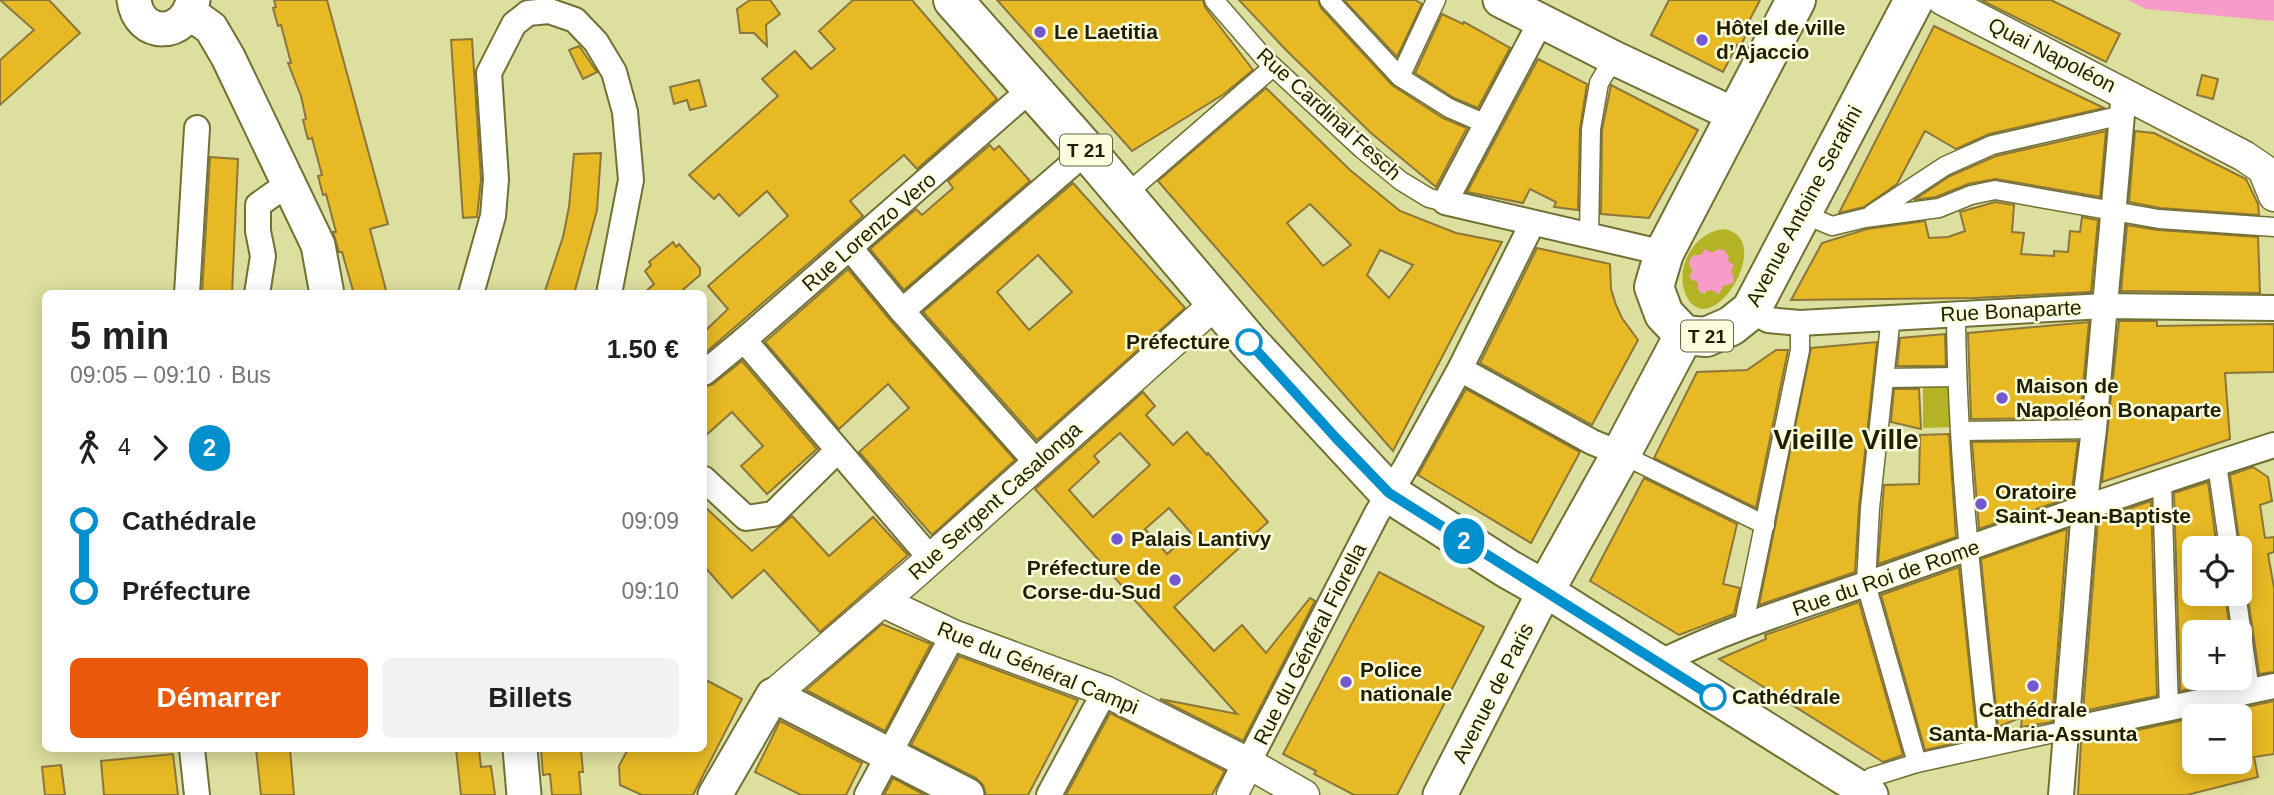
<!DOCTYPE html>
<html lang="fr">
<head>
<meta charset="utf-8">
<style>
	body { margin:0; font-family:Helvetica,sans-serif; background:#f2f2f2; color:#202124; height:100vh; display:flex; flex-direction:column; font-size:26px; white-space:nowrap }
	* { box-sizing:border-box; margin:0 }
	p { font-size:23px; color:#757577 }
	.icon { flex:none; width:38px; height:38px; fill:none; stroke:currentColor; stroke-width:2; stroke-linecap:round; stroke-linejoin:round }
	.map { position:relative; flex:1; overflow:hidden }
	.details { position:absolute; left:42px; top:290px; width:665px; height:462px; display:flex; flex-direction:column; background:#fff; border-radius:10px; box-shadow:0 4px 18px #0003 }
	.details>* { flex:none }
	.badge { padding:0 14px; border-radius:23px; font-size:24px; line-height:46px }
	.tools { position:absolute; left:2182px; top:536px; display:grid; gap:14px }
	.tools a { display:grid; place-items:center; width:70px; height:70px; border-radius:10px; background:#fff; box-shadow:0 4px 18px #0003; font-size:35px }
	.map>.badge { position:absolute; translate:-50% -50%; box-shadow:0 0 0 4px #fff }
	.legs { display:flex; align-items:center; gap:10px; height:77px; padding:0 28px; font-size:23px }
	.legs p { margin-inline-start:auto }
	.headline { display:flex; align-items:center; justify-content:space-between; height:119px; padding:0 28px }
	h1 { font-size:38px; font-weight:700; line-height:52px }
	.button { display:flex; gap:14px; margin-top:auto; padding:14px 28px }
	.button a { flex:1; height:80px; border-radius:10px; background:#ea580c; color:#fff; font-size:28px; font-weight:700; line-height:80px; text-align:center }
	.button a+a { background:#f2f2f2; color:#202124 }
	ul { padding:0 28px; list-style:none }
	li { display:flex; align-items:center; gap:24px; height:70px; font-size:26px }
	li i { display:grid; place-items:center; width:10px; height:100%; margin:0 9px; background:currentColor }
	li i::after { content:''; width:18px; height:18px; margin:-9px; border:5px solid; border-radius:50%; background:#fff }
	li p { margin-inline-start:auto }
	li:first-child i { background:linear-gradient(#0000 50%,currentColor 0) }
	li:last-child i { background:linear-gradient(currentColor 50%,#0000 0) }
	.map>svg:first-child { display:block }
	.green { fill:#b4b326; fill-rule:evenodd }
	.water { fill:#f99bc9 }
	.building { fill:#e7b924; stroke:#8c763a; stroke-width:2; fill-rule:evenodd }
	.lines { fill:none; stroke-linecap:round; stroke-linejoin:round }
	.pedestrian-casing { stroke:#707033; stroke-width:21 }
	.minor-casing { stroke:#707033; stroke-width:28 }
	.tertiary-casing { stroke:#707033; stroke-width:33 }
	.secondary-casing { stroke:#707033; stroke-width:37 }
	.primary-casing { stroke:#707033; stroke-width:42 }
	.pedestrian { stroke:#fff; stroke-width:18 }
	.minor { stroke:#fff; stroke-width:24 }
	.tertiary { stroke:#fff; stroke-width:30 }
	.secondary { stroke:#fff; stroke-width:33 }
	.primary { stroke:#fff; stroke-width:38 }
	.line-1-casing { stroke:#fff; stroke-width:16 }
	.line-1 { stroke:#0090cd; stroke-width:10 }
	.poi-dot { fill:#7358d2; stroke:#fcfedd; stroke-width:2.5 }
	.stop-1-dot { fill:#fff; stroke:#0090cd; stroke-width:3.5 }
	.labels { text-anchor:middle; stroke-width:5; stroke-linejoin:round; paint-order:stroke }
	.shield { fill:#fcfedd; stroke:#616246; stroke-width:2 }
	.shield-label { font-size:19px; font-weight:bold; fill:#1f1f05 }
	.poi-label { font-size:21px; font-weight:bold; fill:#1f1f05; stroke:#fcfedd; text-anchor:start }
	.street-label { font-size:21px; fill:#1f1f05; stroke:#fcfedd }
	.stop-label { font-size:21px; font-weight:bold; fill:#1f1f05; stroke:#fcfedd; text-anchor:end }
	.district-label { font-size:28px; font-weight:bold; fill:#1f1f05; stroke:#fcfedd }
</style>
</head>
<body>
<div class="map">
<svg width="2274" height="795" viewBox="0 0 2274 795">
	<rect width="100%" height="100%" fill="#dddf9e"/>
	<g class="green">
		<path d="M1723 229C1777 236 1714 341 1688 299 1672 272 1692 233 1723 229ZM1712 253 1705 294 1700 292 1698 282 1689 278 1693 270 1689 264 1692 257Z"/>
		<polygon points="1923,382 1951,382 1955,427 1923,428"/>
	</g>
	<g class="water">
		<polygon points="2128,0 2274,0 2274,21 2146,9"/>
		<polygon points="1705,249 1712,253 1718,249 1724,250 1729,256 1728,261 1734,265 1731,271 1734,278 1733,283 1723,286 1719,294 1711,290 1702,293 1698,290 1698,282 1689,278 1693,270 1689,264 1690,259 1694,255 1701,255"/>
	</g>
	<g class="building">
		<polygon points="0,0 49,0 80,33 0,105 0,60 34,30"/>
		<polygon points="274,0 327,0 388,224 370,229 387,294 354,294 342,252 339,252 333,232 336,232 326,194 323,195 318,176 322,175 312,138 308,139 307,136 303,120 306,119 301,96 288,63 291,63 281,25 278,26 273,8 276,7"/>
		<polygon points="750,0 770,0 780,14 766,25 767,46 754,33 740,33 737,9"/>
		<polygon points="853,0 912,0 997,99 917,169 904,155 850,201 863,216 704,354 704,332 728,309 708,286 788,216 767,191 739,216 719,194 714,199 689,175 778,96 762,79 795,51 811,69 835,49 819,31"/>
		<polygon points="997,0 1203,0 1205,7 1253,70 1224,94 1132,151"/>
		<polygon points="1239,0 1318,0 1321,8 1392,85 1443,118 1467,128 1436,187 1371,133 1285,49"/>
		<polygon points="1344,0 1415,0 1422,4 1397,57"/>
		<polygon points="1669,0 1760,0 1744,31 1747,33 1740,47 1737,45 1723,72 1651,35"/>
		<polygon points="1981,0 2051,0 2120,34 2106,62"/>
		<polygon points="1442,14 1463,24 1464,22 1510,48 1478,108 1454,98 1415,73"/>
		<polygon points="1934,26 2104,108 1989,134 1956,149 1925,131 1897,184 1864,207 1839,213"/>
		<polygon points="472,39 481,179 477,217 463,218 451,40"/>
		<polygon points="579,46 597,72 583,79 569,50"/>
		<polygon points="1538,59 1587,84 1580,129 1578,210 1554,207 1556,202 1530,189 1523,203 1467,192"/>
		<polygon points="2202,75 2218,79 2213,99 2197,95"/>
		<polygon points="699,80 706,106 690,110 687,100 674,104 670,87"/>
		<polygon points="1611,85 1698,130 1649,218 1601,214 1602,130"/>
		<path d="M1266 88 1350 170 1400 211 1456 233 1502 242 1393 451 1158 181ZM1310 204 1351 245 1323 266 1287 223ZM1380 250 1413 265 1389 298 1367 275Z"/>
		<polygon points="2106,131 2100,197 1996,179 1968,184 1936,197 1914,200 1950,176 1996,156"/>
		<polygon points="2135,131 2154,133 2246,179 2258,204 2259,215 2160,208 2129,202"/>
		<polygon points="990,145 994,150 999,146 1030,181 904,290 870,249 916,209 922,215 953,188 948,181"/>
		<polygon points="601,153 597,210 574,294 544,294 563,237 569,207 574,154"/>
		<polygon points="210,157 238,159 232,294 202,294"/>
		<path d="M1073 183 1185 308 1037 440 923 312ZM1038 255 1072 292 1029 330 997 292Z"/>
		<polygon points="1995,202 2014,205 2012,232 2024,233 2021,254 2054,256 2054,251 2068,252 2070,231 2080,232 2082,217 2098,220 2091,292 1974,298 1791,300 1822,243 1867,229 1925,221 1929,238 1948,237 1965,231 1960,212"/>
		<polygon points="2127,225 2158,230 2258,237 2260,293 2121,291"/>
		<polygon points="673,242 676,247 679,244 700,268 700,275 678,294 643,294 654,284 645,271 651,265 649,262"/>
		<polygon points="1537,248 1610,264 1611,289 1616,305 1622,318 1638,340 1592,425 1480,363"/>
		<polygon points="848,269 891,321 1015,460 932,535 859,452 909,408 888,384 839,429 765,342"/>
		<polygon points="2119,321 2157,321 2157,326 2274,324 2274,372 2225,373 2230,439 2102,482"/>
		<polygon points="2089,322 2080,418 1971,419 1968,333"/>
		<polygon points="1945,334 1946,366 1897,366 1900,338"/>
		<polygon points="1877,342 1859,507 1855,572 1759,605 1811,348"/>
		<polygon points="1776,350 1788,350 1756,508 1654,458 1697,372 1747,370"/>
		<polygon points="742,361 817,449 767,494 741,466 763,446 732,412 704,437 704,387 713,384"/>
		<polygon points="1466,389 1580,452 1531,543 1418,475"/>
		<polygon points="1894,389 1919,389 1921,429 1891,422"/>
		<path d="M1143 392 1155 406 1146 415 1173 445 1187 432 1207 455 1208 453 1268 522 1174 607 1214 651 1242 625 1266 653 1310 598 1315 601 1243 741 1160 699 1237 714 1035 489ZM1120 433 1150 465 1093 517 1069 490 1099 462 1094 456ZM1169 508 1191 533 1167 554 1145 529Z"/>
		<polygon points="1949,434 1956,537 1878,564 1884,485 1919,484 1920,435"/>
		<polygon points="2078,441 2071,497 1979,529 1972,442"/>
		<polygon points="2253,467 2268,477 2272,501 2260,505 2265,538 2274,537 2274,552 2268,554 2274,588 2274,672 2259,674 2247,591 2240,582 2240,546 2230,475"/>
		<polygon points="1644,478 1737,524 1723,584 1740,588 1734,614 1679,635 1590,581"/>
		<polygon points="2208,482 2217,548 2194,548 2194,593 2225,593 2230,632 2194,632 2194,677 2237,679 2180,691 2174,493"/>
		<polygon points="2151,501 2157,696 2083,711 2098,519"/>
		<polygon points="704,506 752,551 792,516 829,556 873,517 908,555 820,632 764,570 732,598 704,566"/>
		<polygon points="2067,529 2052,722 2021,727 2022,717 1998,727 1981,559"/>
		<polygon points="1959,567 1977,738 1925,750 1881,595"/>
		<polygon points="1379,572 1484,627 1397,795 1354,795 1314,774 1316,771 1283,754"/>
		<polygon points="1859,602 1903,755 1883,762 1719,659 1766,639 1765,635"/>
		<polygon points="882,624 931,644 885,731 806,690"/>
		<polygon points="959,656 1078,700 1028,795 986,795 983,785 976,778 911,745"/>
		<polygon points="704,679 742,699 693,795 642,795 620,785 619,766 628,749 704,749"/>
		<polygon points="2274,701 2274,754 2254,757 2258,777 2187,795 2078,795 2081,742 2194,718 2194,761 2240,761 2240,724 2244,723 2241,708"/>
		<polygon points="1110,713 1225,771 1212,795 1066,795"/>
		<polygon points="780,721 862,763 846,795 801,795 755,772"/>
		<polygon points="256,749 290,749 294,795 261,795"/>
		<polygon points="456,749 479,749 481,767 491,766 495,795 461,795"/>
		<polygon points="541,749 581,749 583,772 579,772 581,795 552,795 550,774 543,775"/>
		<polygon points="173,754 178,795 104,795 101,761"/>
		<polygon points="61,765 65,795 45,795 42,767"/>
		<polygon points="893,778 925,795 884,795"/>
	</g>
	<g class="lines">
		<g class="pedestrian-casing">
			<g id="pedestrian">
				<polyline points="1214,0 1266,60 1362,149 1401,181 1429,198 1445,202"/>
				<polyline points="1329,0 1400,77 1449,108 1486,124"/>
				<polyline points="1400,77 1436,0"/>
				<polyline points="1124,196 1273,67"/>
				<polyline points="1803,214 1832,226 1865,218 1939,208 1971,195 1995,190 2159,219 2274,227"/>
				<polyline points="1872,214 1945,166 1992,145 2123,115"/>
				<polyline points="1589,235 1591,129 1599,83 1614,58"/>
				<path d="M1956 314C1957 458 1974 603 1989 746"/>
				<polyline points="1891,316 1870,508 1866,584 1917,763"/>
				<polyline points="1885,378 1957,377"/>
				<polyline points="1961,431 2094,429"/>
				<polyline points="1621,454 1765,525"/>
				<polyline points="2217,464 2229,548"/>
				<polyline points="2162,482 2169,709"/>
				<polyline points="2236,593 2250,691"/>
				<polyline points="1743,628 1800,350 1800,323"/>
				<polyline points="1860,788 1872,777 1917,763 2067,730"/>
			</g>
		</g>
		<g class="minor-casing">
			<g id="minor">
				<polyline points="1541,21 1445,202 1664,253"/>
				<polyline points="850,248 902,311 1037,463"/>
				<polyline points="187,294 197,128"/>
				<polyline points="257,294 263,256 258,231 258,205 289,183"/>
				<polyline points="471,294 493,216 496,179 489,73 514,24 528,13 549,11 575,20 596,42 614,72 625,112 631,180 609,294"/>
				<polyline points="1751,310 1768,320 1800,323 2105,306 2274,308"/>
				<polyline points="902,311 1087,151"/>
				<polyline points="744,340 931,559"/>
				<polyline points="1460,369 1592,442 1621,454"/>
				<polyline points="704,373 744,340 1032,88"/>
				<polyline points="704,479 746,518 773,514 837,451"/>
				<path d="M1659 663C1733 626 1815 602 1892 575 2019 530 2146 486 2274 445"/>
				<polyline points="2067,730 2274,686"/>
				<polyline points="192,749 197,795"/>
				<polyline points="1248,763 1377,513 1404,470 1460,369 1532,224"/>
				<polyline points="867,795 953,635"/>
				<polyline points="1049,795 1105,691"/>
				<polyline points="2061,795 2084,509 2094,429 2124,92"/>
			</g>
		</g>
		<g class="tertiary-casing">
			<g id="tertiary">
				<polyline points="1943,0 2244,156 2263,169 2274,196"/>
				<polyline points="883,602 953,635 1105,691 1248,763 1304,795"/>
				<polyline points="773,695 914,574 1215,304"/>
				<polyline points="1232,795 1248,763"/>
			</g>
		</g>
		<g class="secondary-casing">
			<g id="secondary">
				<path d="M134 0C139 39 186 38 193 0"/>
				<polyline points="1500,0 1614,58 1735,115"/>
				<polyline points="190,13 211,28 228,57 318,245 327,294"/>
				<polyline points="520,749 524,795"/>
				<polyline points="715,795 773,695 967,795"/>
				<polyline points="1440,795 1545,590 1871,795"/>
			</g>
		</g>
		<g class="primary-casing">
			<g id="primary">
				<polyline points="953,0 1087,151 1249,342 1389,493 1508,569 1545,590 1621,454 1684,335"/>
				<polyline points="1796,0 1664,253 1654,287 1664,314 1684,335 1706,337 1731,326 1751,310 1914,0"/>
			</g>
		</g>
		<use href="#pedestrian" class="pedestrian"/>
		<use href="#minor" class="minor"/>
		<use href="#tertiary" class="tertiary"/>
		<use href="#secondary" class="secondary"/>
		<use href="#primary" class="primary"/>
	</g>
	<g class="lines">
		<g class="line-1-casing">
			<polyline id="line-1" points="1249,342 1336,438 1389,493 1713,697"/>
		</g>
		<use href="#line-1" class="line-1"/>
	</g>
	<g class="poi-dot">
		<circle cx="1040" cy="32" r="7"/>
		<circle cx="1702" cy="40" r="7"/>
		<circle cx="2002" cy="398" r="7"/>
		<circle cx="1981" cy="504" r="7"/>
		<circle cx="1117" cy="539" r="7"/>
		<circle cx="1175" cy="580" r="7"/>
		<circle cx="1346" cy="682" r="7"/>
		<circle cx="2033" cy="686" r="7"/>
	</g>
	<g class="stop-1-dot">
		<circle cx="1249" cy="342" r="12"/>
		<circle cx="1713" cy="697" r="12"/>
	</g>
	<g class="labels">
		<g class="shield">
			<rect x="1060" y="134.5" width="52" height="31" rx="5"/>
			<rect x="1681" y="320.5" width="52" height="31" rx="5"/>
		</g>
		<g class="shield-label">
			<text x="1086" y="157">T 21</text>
			<text x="1707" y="343">T 21</text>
		</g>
		<g class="poi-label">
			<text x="1716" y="35">Hôtel de ville<tspan x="1716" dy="24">d’Ajaccio</tspan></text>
			<text x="1054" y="39">Le Laetitia</text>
			<text x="2016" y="393">Maison de<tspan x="2016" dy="24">Napoléon Bonaparte</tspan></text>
			<text x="1995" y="499">Oratoire<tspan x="1995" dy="24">Saint-Jean-Baptiste</tspan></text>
			<text x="1131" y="546">Palais Lantivy</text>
			<text x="1161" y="575" text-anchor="end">Préfecture de<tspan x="1161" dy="24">Corse-du-Sud</tspan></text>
			<text x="1360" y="677">Police<tspan x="1360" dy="24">nationale</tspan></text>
			<text x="2033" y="717" text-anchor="middle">Cathédrale<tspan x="2033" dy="24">Santa-Maria-Assunta</tspan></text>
		</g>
		<g class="street-label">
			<text transform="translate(2052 55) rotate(27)" y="7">Quai Napoléon</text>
			<text transform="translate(1329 114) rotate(42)" y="7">Rue Cardinal Fesch</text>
			<text transform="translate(1804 206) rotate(-62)" y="7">Avenue Antoine Serafini</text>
			<text transform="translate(869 232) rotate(-41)" y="7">Rue Lorenzo Vero</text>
			<text transform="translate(2011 311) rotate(-3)" y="7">Rue Bonaparte</text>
			<text transform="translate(995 501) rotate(-42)" y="7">Rue Sergent Casalonga</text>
			<text transform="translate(1886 578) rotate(-19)" y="7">Rue du Roi de Rome</text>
			<text transform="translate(1310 644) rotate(-63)" y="7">Rue du Général Fiorella</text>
			<text transform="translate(1038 668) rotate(22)" y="7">Rue du Général Campi</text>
			<text transform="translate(1493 693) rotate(-63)" y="7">Avenue de Paris</text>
		</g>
		<g class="stop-label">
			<text x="1230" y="349">Préfecture</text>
			<text x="1732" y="704" text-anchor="start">Cathédrale</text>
		</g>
		<g class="district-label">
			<text x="1846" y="449">Vieille Ville</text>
		</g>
	</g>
</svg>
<div class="tools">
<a><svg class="icon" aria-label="locate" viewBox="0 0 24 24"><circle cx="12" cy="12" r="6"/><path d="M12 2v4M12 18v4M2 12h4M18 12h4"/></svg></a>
<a>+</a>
<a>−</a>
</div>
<b class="badge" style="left:1464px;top:541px;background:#0090cd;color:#fff">2</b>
<section class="details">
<div class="headline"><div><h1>5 min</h1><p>09:05 – 09:10 · Bus</p></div><b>1.50 €</b></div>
<div class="legs"><svg class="icon" aria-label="walk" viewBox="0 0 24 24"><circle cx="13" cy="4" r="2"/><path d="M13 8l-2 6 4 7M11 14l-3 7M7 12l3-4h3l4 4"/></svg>4<svg class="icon" aria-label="forward" viewBox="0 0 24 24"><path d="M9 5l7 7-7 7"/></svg><b class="badge" style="background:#0090cd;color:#fff">2</b></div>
<ul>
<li><i style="color:#0090cd"></i><b>Cathédrale</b><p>09:09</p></li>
<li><i style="color:#0090cd"></i><b>Préfecture</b><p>09:10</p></li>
</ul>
<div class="button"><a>Démarrer</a><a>Billets</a></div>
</section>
</div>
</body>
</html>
